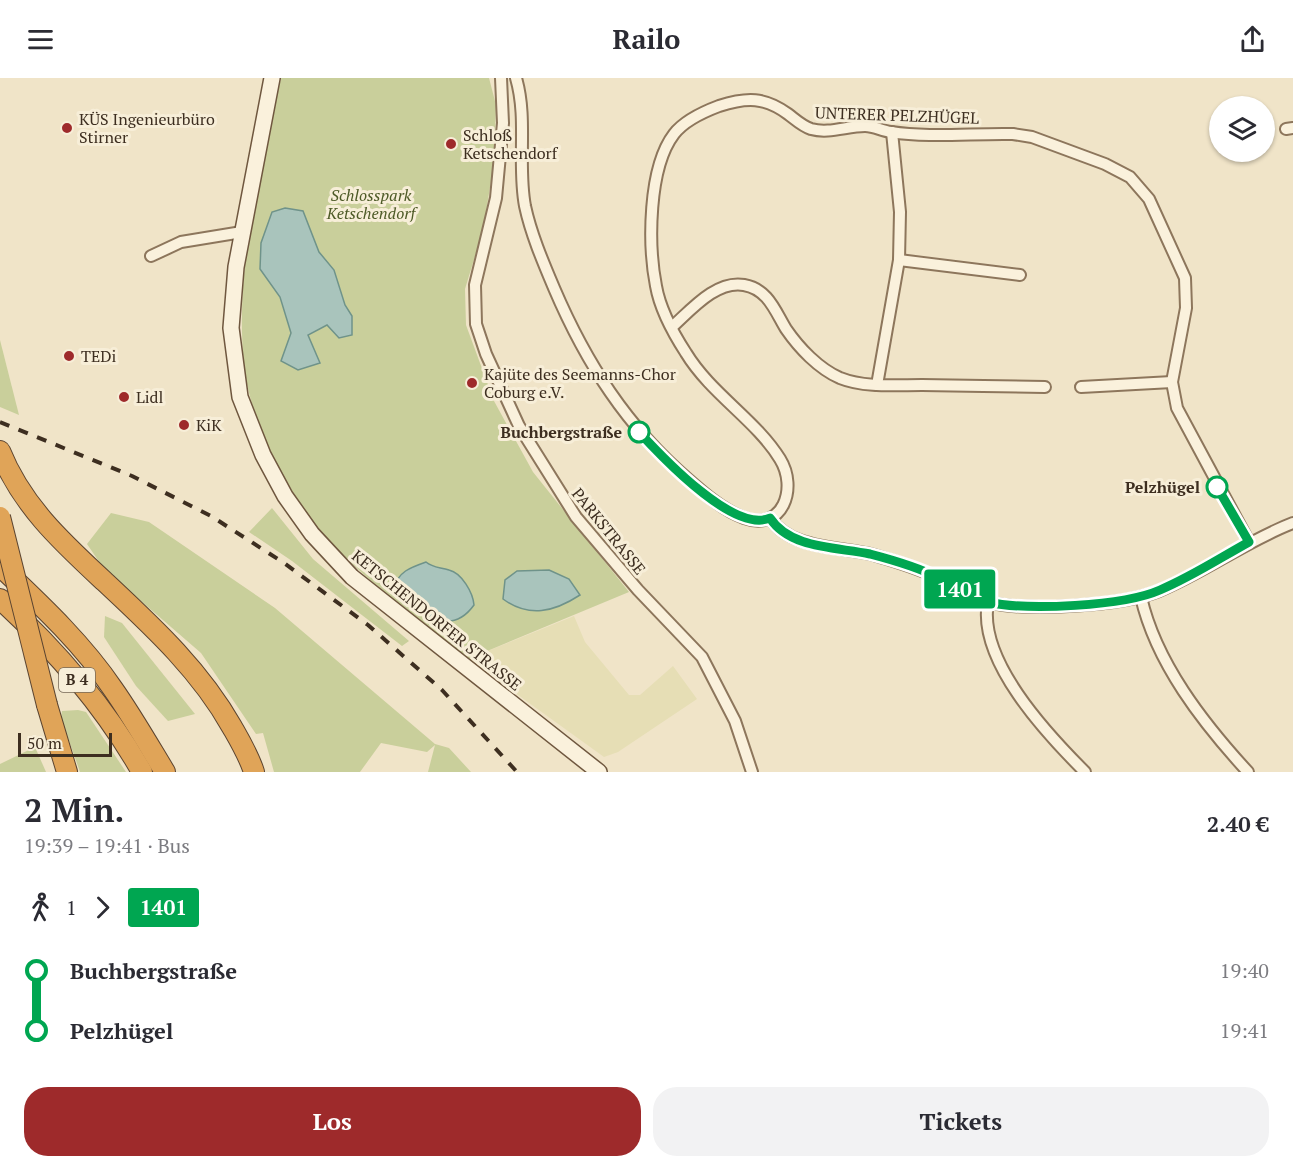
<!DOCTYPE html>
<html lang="de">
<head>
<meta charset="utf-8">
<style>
	body { margin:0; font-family:"PT Serif",serif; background:#f2f2f3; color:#2b2b33; height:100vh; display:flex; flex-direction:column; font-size:22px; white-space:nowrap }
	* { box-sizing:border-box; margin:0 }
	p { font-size:20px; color:#7c7c81 }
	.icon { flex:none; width:33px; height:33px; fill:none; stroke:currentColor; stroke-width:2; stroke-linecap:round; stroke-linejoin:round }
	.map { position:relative; height:694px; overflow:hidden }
	.panel { display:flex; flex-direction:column; background:#fff; flex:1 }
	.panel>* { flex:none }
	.badge { padding:0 12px; border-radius:4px; font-size:21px; line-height:39px }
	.buttons { position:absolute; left:1209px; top:18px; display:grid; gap:12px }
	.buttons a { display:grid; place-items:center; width:66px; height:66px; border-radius:50%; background:#fff; box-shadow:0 2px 4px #0004; font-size:30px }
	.scale { position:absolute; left:18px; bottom:15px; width:94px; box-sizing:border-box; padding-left:6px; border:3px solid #3d2e20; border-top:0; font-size:16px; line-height:21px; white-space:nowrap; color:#3d2e20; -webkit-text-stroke:4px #f7eed8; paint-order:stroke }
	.map>.badge { position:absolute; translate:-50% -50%; box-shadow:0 0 0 3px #fff }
	.legs { display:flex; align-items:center; gap:9px; height:66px; padding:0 24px; font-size:20px }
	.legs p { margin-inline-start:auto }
	.overview { display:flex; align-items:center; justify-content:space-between; height:102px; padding:0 24px }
	h1 { font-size:33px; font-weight:700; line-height:45px }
	.action { display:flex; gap:12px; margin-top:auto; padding:12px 24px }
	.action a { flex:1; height:69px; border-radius:24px; background:#9e2a2b; color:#fff; font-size:24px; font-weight:700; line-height:69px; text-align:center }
	.action a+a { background:#f2f2f3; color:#2b2b33 }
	ul { padding:0 24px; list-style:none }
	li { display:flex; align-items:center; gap:21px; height:60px; font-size:22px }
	li i { display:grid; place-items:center; width:9px; height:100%; margin:0 8px; background:currentColor }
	li i::after { content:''; width:15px; height:15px; margin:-8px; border:4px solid; border-radius:50%; background:#fff }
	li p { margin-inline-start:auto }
	li:first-child i { background:linear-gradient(#0000 50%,currentColor 0) }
	li:last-child i { background:linear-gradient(currentColor 50%,#0000 0) }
	header { display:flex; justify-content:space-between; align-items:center; height:78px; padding:0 24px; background:#fff; font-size:27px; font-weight:700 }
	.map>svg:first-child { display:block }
	.farmland { fill:#e6deb5 }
	.green { fill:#c9cf9b }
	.water { fill:#a9c4bc; stroke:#6f938a; stroke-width:1.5 }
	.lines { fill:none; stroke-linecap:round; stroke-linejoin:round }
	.street-casing { stroke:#8d765c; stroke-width:14 }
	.secondary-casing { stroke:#6f573f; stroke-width:18 }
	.highway-casing { stroke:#5b4430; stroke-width:22 }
	.street { stroke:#faf1dc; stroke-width:10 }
	.secondary { stroke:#faf1dc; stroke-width:15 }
	.highway { stroke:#e0a458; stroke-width:20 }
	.rail { stroke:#3d2e20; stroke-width:4; stroke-dasharray:10 10; stroke-linecap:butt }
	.highway-bridge-casing { stroke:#5b4430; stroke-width:22; stroke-linecap:butt }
	.highway-bridge { stroke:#e0a458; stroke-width:20 }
	.line-1-casing { stroke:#fff; stroke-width:14 }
	.line-1 { stroke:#00a651; stroke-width:9 }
	.poi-dot { fill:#9e2a2b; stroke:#f7eed8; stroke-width:2 }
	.stop-1-dot { fill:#fff; stroke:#00a651; stroke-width:3 }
	.labels { text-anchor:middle; stroke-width:6; stroke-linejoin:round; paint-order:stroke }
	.shield { fill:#f7eed8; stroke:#756857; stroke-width:1.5 }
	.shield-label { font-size:15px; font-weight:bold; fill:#3d2e20 }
	.street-label { font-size:16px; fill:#3d2e20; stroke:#f7eed8 }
	.poi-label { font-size:16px; fill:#3d2e20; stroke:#f7eed8; text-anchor:start }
	.park-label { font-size:16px; font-style:italic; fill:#4d5a26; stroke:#f7eed8 }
	.stop-label { font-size:16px; font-weight:bold; fill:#3d2e20; stroke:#f7eed8; text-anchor:end }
</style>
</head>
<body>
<header><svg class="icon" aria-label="menu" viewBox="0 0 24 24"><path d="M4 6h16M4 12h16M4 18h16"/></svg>Railo<svg class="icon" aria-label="share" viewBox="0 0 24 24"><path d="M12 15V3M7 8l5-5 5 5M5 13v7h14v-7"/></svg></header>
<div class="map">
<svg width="1293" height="694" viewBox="0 0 1293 694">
	<rect width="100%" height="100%" fill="#f0e4c8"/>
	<polygon class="farmland" points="574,538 585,564 629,617 640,617 673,588 697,621 618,674 604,679 468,581"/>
	<g class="green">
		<path d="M281 0H489L496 27 494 85 483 152 465 211 466 247 494 323 533 394 629 514 468 581C418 540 363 502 321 453 286 412 249 341 244 286 234 190 261 93 281 0Z"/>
		<polygon points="0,262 19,337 0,329"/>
		<polygon points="272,430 313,481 409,563 402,568 292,483 249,454"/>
		<polygon points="111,435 149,444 275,530 435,666 449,670 471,694 428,694 435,667 427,674 381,665 360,694 274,694 263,655 256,656 201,575 104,491 87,466"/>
		<polygon points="105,538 122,545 195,636 168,643 136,608 104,559"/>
		<polygon points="78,632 86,634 126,694 80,694 61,640 62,633"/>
		<polygon points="35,669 46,694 0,694 0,686"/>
	</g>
	<g class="water">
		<polygon points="285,130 303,133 319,174 334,192 345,227 352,238 352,257 339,260 327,247 308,257 320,285 298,292 281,283 291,255 280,219 260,191 261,165 272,134"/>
		<path d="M426 484C433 490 440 489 449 492 462 495 473 515 474 527 449 562 416 533 393 510 400 493 409 490 426 484Z"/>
		<path d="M549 492 569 501 580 517C554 534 529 540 503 521L505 502 517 493Z"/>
	</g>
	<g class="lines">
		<g class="street-casing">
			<g id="street">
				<polyline points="501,0 503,45 496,120 475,207 476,246 486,276 519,348 576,439 638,512 702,579 735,643 752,694"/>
				<path d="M516 0C528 41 517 86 525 128 531 156 543 184 554 210 586 285 627 349 689 402 705 416 723 432 744 440 783 454 798 410 780 381 756 342 711 316 686 275 673 255 660 231 656 208 648 167 648 90 674 56 684 43 703 34 719 28 747 19 765 19 788 36 796 42 802 48 811 51 829 56 847 48 865 48 874 48 882 53 891 54 929 60 974 55 1013 56L1032 59 1105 86 1130 99 1149 121 1185 200 1186 230 1172 304 1177 330 1249 464"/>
				<polyline points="1286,51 1293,50"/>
				<polyline points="151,178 181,164 242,154"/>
				<polyline points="899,182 1020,197"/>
				<path d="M672 249C691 232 716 202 744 207 768 211 775 233 786 251 799 270 819 291 840 300 865 310 896 307 922 307 963 308 1004 308 1045 309"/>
				<polyline points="877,307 899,182 900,134 892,54"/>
				<polyline points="1081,309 1172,304"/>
				<path d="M770 440C791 472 840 468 874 477 896 484 918 490 938 500 955 508 970 519 988 524 1026 534 1122 528 1159 513 1205 494 1246 463 1293 445"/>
				<path d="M1141 519C1156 585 1203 645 1248 694"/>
				<path d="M988 524C977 582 1047 656 1085 694"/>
			</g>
		</g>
		<g class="secondary-casing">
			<polyline id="secondary" points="272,0 236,189 231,250 240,319 263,377 285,418 312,456 352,499 599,694"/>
		</g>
		<g class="highway-casing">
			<g id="highway">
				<path d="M0 373C22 428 63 465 105 504 152 548 200 592 232 649 240 663 249 678 254 694"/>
				<path d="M0 488C40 526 82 565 113 611 132 638 148 666 165 694"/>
				<path d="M0 521C55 571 105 629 142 694"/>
				<polyline points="47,627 67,694"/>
			</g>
		</g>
		<use href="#street" class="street"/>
		<use href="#secondary" class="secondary"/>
		<use href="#highway" class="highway"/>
		<polyline class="rail" points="0,344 132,398 211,438 284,485 368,547 442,612 517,694"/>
		<g class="highway-bridge-casing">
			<polyline id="highway-bridge" points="0,439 47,627"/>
		</g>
		<use href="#highway-bridge" class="highway-bridge"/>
	</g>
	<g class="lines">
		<g class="line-1-casing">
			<path id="line-1" d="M639 354C662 379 734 456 770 440 790 471 837 469 870 476 893 482 918 489 939 500 955 508 971 519 988 524 1027 533 1124 528 1160 512 1191 499 1220 480 1249 464L1217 409"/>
		</g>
		<use href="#line-1" class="line-1"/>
	</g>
	<g class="poi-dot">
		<circle cx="67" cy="50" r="6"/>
		<circle cx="451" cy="66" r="6"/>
		<circle cx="69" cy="278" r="6"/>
		<circle cx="472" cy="305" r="6"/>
		<circle cx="124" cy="319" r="6"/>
		<circle cx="184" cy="347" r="6"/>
	</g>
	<g class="stop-1-dot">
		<circle cx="639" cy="354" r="10"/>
		<circle cx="1217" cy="409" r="10"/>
	</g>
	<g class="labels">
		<rect class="shield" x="59" y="590" width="36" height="24" rx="4.5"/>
		<g class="shield-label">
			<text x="77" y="607">B 4</text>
		</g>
		<g class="street-label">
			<text transform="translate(897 37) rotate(2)" y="6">UNTERER PELZHÜGEL</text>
			<text transform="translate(609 453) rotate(51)" y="6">PARKSTRASSE</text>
			<text transform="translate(437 542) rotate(39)" y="6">KETSCHENDORFER STRASSE</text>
		</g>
		<g class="poi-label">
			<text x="79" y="47">KÜS Ingenieurbüro<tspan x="79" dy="18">Stirner</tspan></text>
			<text x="463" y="63">Schloß<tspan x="463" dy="18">Ketschendorf</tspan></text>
			<text x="81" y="284">TEDi</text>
			<text x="484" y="302">Kajüte des Seemanns-Chor<tspan x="484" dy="18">Coburg e.V.</tspan></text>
			<text x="136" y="325">Lidl</text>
			<text x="196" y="353">KiK</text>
		</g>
		<g class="park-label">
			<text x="371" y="123">Schlosspark<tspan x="371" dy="18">Ketschendorf</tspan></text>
		</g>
		<g class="stop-label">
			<text x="622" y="360">Buchbergstraße</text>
			<text x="1200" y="415">Pelzhügel</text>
		</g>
	</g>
</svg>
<div class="buttons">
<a><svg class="icon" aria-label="layers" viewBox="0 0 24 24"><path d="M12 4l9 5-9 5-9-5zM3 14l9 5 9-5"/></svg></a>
</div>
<div class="scale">50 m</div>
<b class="badge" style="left:960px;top:511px;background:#00a651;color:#fff">1401</b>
</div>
<section class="panel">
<div class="overview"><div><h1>2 Min.</h1><p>19:39 – 19:41 · Bus</p></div><b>2.40 €</b></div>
<div class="legs"><svg class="icon" aria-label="walk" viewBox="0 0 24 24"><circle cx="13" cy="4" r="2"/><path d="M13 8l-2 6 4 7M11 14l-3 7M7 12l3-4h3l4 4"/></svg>1<svg class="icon" aria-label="forward" viewBox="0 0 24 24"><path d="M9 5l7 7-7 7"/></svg><b class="badge" style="background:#00a651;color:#fff">1401</b></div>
<ul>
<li><i style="color:#00a651"></i><b>Buchbergstraße</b><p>19:40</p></li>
<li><i style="color:#00a651"></i><b>Pelzhügel</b><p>19:41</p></li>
</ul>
<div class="action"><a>Los</a><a>Tickets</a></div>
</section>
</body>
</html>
